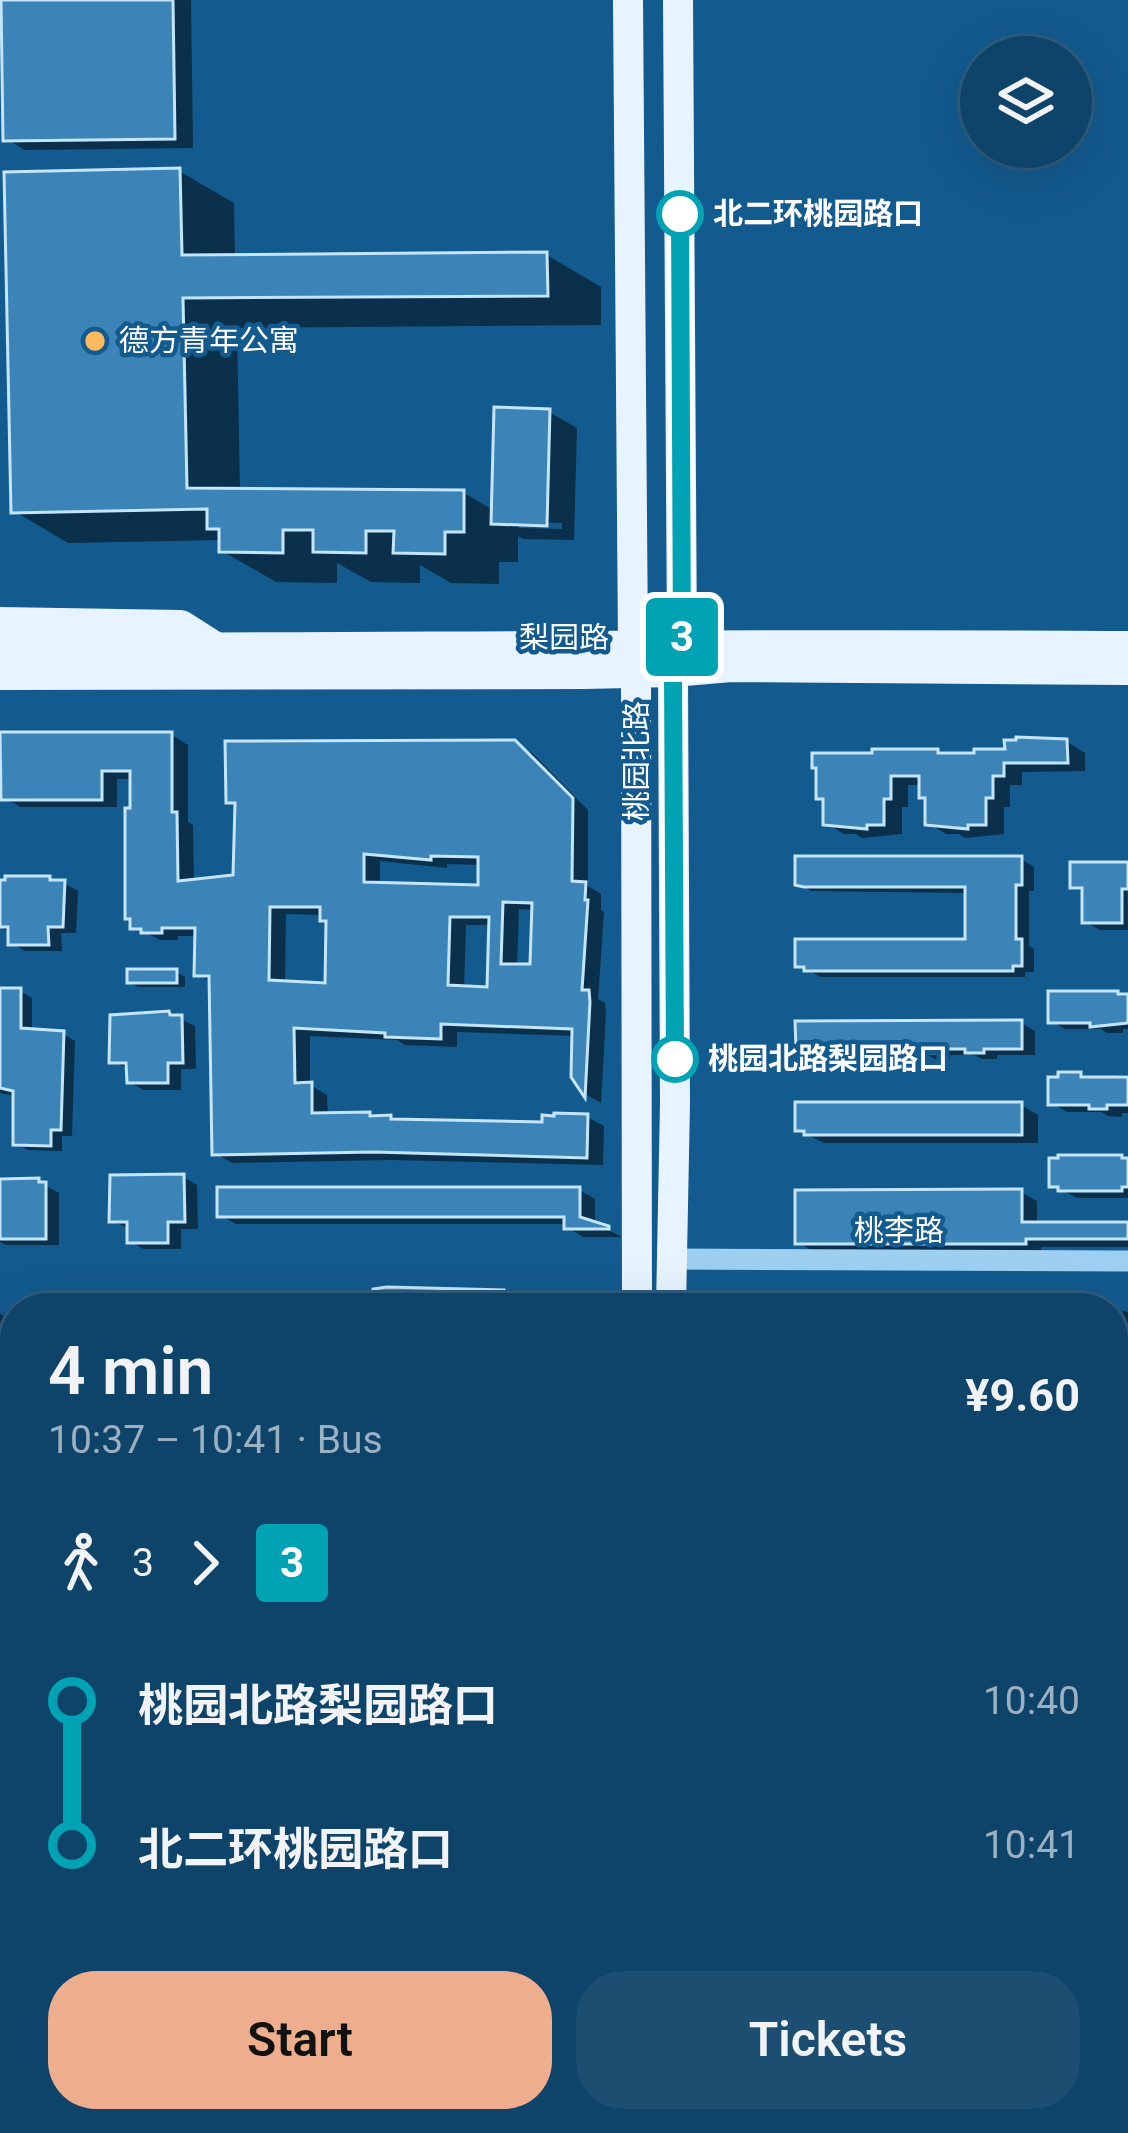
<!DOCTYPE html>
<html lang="en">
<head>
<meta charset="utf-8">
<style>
	body { margin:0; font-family:Roboto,"Noto Sans SC",sans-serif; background:#1c4e72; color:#f1f3f6; height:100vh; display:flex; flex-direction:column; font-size:45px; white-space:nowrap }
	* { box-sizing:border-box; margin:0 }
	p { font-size:39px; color:#9bb0c1 }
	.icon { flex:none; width:66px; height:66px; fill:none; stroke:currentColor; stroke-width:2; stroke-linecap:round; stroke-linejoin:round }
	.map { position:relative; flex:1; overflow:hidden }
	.side { position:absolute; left:0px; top:1293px; width:1128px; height:840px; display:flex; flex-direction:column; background:#0e446a; border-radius:48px 48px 0 0; box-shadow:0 12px 48px #0002,0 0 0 3px #2e5c7e }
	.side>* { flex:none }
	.badge { padding:0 24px; border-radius:9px; font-size:42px; line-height:78px }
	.buttons { position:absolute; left:960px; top:36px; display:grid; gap:24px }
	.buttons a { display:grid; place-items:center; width:132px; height:132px; border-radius:50%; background:#0e446a; box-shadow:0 12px 48px #0002,0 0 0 3px #2e5c7e; font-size:60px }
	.map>.badge { position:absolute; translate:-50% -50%; box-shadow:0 0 0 6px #fff }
	.legs { display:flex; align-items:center; gap:18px; height:132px; padding:0 48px; font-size:39px }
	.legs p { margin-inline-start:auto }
	.overview { display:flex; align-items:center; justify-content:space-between; height:204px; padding:0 48px }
	h1 { font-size:66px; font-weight:600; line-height:90px }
	.button { display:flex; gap:24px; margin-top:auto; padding:24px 48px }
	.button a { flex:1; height:138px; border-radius:48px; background:#eead8d; color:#111; font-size:48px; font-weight:600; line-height:138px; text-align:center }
	.button a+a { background:#1c4e72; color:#f1f3f6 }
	ul { padding:0 48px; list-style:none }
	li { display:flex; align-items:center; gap:42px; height:144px; font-size:45px }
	li i { display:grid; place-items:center; width:18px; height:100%; margin:0 15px; background:currentColor }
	li i::after { content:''; width:30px; height:30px; margin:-15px; border:9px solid; border-radius:50%; background:#0e446a }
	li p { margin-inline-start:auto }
	li:first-child i { background:linear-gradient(#0000 50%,currentColor 0) }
	li:last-child i { background:linear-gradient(currentColor 50%,#0000 0) }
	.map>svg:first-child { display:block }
	.shadow { fill:#0007; fill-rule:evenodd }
	.building { fill:#3c84b7; stroke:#c4e5fc; stroke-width:3; fill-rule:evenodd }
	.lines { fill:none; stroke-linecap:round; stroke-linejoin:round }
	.minor { stroke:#9dcff1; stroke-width:21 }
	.major { stroke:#e7f4ff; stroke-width:30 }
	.line-1-casing { stroke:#fff; stroke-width:27 }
	.line-1 { stroke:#00a3b4; stroke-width:18 }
	.stop-1-dot { fill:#fff; stroke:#00a3b4; stroke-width:6 }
	.poi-dot { fill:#ffb95d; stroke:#135a8e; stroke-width:4.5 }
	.labels { text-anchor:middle; stroke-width:9; stroke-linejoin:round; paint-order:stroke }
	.stop-label { font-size:30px; font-weight:bold; fill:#fff; stroke:#135a8e; text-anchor:start }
	.poi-label { font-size:30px; fill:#fff; stroke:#135a8e; text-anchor:start }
	.street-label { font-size:30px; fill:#fff; stroke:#135a8e }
</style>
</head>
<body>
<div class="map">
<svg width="1128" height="2133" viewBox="0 0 1128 2133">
	<rect width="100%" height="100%" fill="#135a8e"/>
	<g class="shadow">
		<polygon points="4,0 191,0 193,148 25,150 6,139"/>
		<path d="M179 171 234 203 235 257 547 255 601 287V325L237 328 240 491 464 493 495 511 549 412 577 428 574 540 523 539 518 536V562H499V584L451 583 420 565V583L371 582 337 563V583L276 582 222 551V540L68 543 14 511ZM519 522 562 523V529L519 528Z"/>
		<path d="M0 735H172L188 745V822L193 825 194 883 236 878 238 807 229 801 514 743 532 753 588 810V886L601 894V910L604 912 598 999 605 1003 606 1013 601 1103 587 1095 574 1076 575 1036 457 1032V1047L405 1045 397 1040 310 1036V1085L327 1095 328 1116 369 1115 375 1119 391 1118 397 1122 545 1125 587 1117 604 1126 603 1165 392 1160 232 1163 215 1153 213 983 197 974 198 936H178V940H161L133 927V779H117V807H21L4 798V775L0 773ZM380 861 447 868V864L481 865V888L380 886ZM519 909 535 910 532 967H517ZM286 914 323 915 329 922 328 986 285 984ZM466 925H492L490 990 464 989Z"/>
		<polygon points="1067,742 1085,753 1085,771 1022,772 1022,785 1010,785 1010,807 1004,807 1004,834 965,838 959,834 946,834 928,823 928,800 922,796 922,785 908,785 908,807 902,807 902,834 862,838 856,834 844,834 826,823 826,801 819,797 937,752 944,756 1008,752"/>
		<polygon points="1021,859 1034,867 1034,891 1029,891 1029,946 1034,949 1034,972 1025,972 1025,977 821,977 798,965 968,942 968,893 811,891 798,883"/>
		<polygon points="1127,860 1128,930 1100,930 1084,921 1084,893 1073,886 1127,865"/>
		<polygon points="49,879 56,883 64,883 78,891 76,933 61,933 62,951 25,951 11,943 11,933 0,927 0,883"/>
		<polygon points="176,972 185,977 185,987 138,987 130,982"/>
		<polygon points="0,991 20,991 32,998 32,1032 63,1034 75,1041 72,1136 62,1136 62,1151 28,1150 16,1144 16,1096 0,1093"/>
		<polygon points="1128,993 1128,1029 1123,1029 1123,1033 1107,1033 1101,1029 1065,1029 1051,1021 1051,994"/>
		<polygon points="169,1014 195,1026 196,1069 181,1069 181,1090 143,1090 130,1082 129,1069 112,1061"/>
		<polygon points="1021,1023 1035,1031 1035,1055 997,1055 997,1059 982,1059 974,1055 950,1055 950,1059 935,1059 928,1055 903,1055 903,1059 822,1059 799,1047"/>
		<polygon points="1080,1075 1088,1080 1118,1080 1118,1075 1128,1075 1128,1113 1122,1113 1122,1117 1108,1116 1101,1112 1067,1112 1051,1103"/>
		<polygon points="1021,1105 1038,1115 1038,1143 824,1143 798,1130"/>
		<polygon points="1061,1158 1128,1158 1128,1198 1077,1198 1052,1185"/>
		<polygon points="183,1177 197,1185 198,1229 181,1229 181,1249 143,1249 130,1241 130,1229 112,1221"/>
		<polygon points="38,1181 59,1193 59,1245 6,1245 0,1242 0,1182"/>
		<polygon points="579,1190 595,1199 595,1224 622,1237 583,1237 567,1227 567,1224 236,1224 220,1215"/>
		<polygon points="1021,1192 1037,1201 1037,1225 1128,1225 1128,1247 1041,1247 1041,1251 814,1252 798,1242"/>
		<polygon points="503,1293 519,1302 584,1301 596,1308 375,1308"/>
		<polygon points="255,1294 267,1294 282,1302 320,1303 330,1308 236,1308 236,1302 255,1300"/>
		<polygon points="1113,1309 1128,1312 1128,1366 1113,1367"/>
		<polygon points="0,1314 15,1321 15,1427 0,1420"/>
		<polygon points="1113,1425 1128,1425 1128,1463 1113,1458"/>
		<rect x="1113" y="1489" width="15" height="71"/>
		<polygon points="0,1499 15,1502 15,1554 0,1555"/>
		<polygon points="1113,1667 1128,1670 1128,1692 1113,1692"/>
		<rect x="0" y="1710" width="15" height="107"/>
		<polygon points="1113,1726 1128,1726 1128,1803 1121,1799 1121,1778 1113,1778"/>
		<polygon points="0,1896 15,1903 15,1967 0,1967"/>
		<polygon points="1113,1896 1128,1896 1128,1938 1113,1939"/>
		<polygon points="0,2040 15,2040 15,2082 0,2078"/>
		<polygon points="140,2118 162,2118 158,2126"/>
		<polygon points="175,2118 294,2118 313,2129 313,2133 175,2133"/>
		<polygon points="547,2118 590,2118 590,2123 555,2122"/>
		<polygon points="830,2118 919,2118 919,2131 848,2133 848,2130 830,2122"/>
	</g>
	<g class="building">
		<polygon points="1,0 173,0 175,139 3,141"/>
		<polygon points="180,168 182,255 547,252 548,296 183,298 187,488 464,490 464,532 445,532 445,554 393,553 394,531 366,531 366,553 313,552 313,530 283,530 283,553 219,552 219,529 207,529 207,509 11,513 4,172"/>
		<polygon points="494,407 550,409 547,526 491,524"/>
		<path d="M0 732H172V812H177L178 881 233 875 235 803H226L225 741 515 740 573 798 572 881 586 882 585 900H588L582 990H589L590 1002 585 1098 571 1077 572 1029 441 1024V1039L385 1037V1033L294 1028 295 1083 312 1082V1113L370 1112V1116L391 1115V1119L542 1122V1115L554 1116V1113L588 1114 587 1158 373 1152 212 1155 209 976H194L195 928H162V933H141V929H130V919H125V808H130V771H102V800H1ZM364 854 431 860V856L478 857V885L364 882ZM503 902 532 903 530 964H501ZM270 907H320V921H326L325 983 269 980ZM450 917H489L487 987 448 985Z"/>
		<polygon points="1016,737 1067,739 1068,763 1004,763 1004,776 993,776 993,798 986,798 986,825 968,825 968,829 925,825 925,798 919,798 919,776 891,776 891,799 884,799 884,825 867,825 867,829 823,825 823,799 816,799 816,768 812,768 812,753 872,753 872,749 938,749 938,753 974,753 974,749 1005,749 1004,740 1016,740"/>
		<polygon points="795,856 1022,856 1022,885 1016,885 1016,939 1022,939 1022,966 1013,966 1013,971 804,971 804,967 795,967 795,939 965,939 965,887 804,887 795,885"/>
		<polygon points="1070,862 1128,862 1128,889 1122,889 1122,923 1082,923 1082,888 1070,888"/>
		<polygon points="5,876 50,876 50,880 65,880 63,927 48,927 49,945 8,945 8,927 0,927 0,880 5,880"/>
		<rect x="127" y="969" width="50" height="14"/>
		<polygon points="0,988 21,988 21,1028 64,1031 61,1130 51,1130 51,1146 13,1145 13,1091 0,1088"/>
		<polygon points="1048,991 1118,991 1118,994 1128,994 1128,1023 1090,1027 1090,1023 1048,1023"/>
		<polygon points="169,1011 170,1015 182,1015 183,1063 168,1063 168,1083 127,1083 126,1063 109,1063 110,1015"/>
		<polygon points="1022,1020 1022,1049 984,1049 984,1053 965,1053 965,1049 937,1049 937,1053 918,1053 918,1049 890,1049 890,1053 805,1053 805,1049 796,1049 795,1021"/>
		<polygon points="1058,1072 1081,1072 1081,1077 1128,1077 1128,1105 1107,1105 1107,1109 1089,1109 1089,1105 1048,1105 1048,1077 1058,1077"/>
		<polygon points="795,1102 1022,1102 1022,1135 804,1135 804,1131 795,1131"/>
		<polygon points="1058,1155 1122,1155 1122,1158 1128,1158 1128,1187 1122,1187 1122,1191 1058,1191 1058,1187 1049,1187 1049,1158 1058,1158"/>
		<polygon points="184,1174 185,1222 168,1222 168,1243 127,1243 127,1222 109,1222 110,1175"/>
		<polygon points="39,1178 39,1182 46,1182 46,1239 0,1239 0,1179"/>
		<polygon points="217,1187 580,1187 580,1217 609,1226 609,1229 564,1229 564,1217 217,1217"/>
		<polygon points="1022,1189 1022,1222 1128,1222 1128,1239 1026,1239 1026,1244 795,1244 795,1190"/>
		<polygon points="387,1287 504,1290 504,1308 373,1308 373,1289"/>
		<rect x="1113" y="1486" width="15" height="64"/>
		<rect x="0" y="1723" width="15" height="86"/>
		<polygon points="0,1889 15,1904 14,1960 0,1960"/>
		<rect x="172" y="2118" width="122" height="15"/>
	</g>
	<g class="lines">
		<g class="minor">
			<polyline points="670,1259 1128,1261"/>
			<polyline points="1113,1650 1128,1650"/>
			<polyline points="0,1848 15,1848"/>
			<polyline points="1113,1850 1128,1850"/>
		</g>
		<g class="major">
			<polyline points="628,0 633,646 636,673 637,1308"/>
			<polyline points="0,622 181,625 217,648"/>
			<path d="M0 648C376 648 752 643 1128 646"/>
			<polyline points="0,675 585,674 673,672 731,667 1128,670"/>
			<polyline points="671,1308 675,1103 673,672 682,644 678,0"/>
			<polyline points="646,2118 646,2133"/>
			<polyline points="688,2118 688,2133"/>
		</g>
	</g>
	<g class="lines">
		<g class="line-1-casing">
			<polyline id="line-1" points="675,1059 673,672 682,644 680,214"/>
		</g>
		<use href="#line-1" class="line-1"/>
	</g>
	<g class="stop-1-dot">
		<circle cx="680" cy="214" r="21"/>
		<circle cx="675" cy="1059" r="21"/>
	</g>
	<circle class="poi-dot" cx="95" cy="341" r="12"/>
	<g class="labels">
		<g class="stop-label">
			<text x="713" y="224">北二环桃园路口</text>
			<text x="708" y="1069">桃园北路梨园路口</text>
		</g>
		<g class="poi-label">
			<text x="119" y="351">德方青年公寓</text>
		</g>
		<g class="street-label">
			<text x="564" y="648">梨园路</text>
			<text transform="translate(637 761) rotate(-90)" y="10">桃园北路</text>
			<text x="899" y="1241">桃李路</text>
		</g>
	</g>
</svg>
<div class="buttons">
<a><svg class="icon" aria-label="layers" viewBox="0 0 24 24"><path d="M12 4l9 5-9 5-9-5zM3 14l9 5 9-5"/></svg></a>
</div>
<b class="badge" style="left:682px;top:637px;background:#00a3b4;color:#fff">3</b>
<section class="side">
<div class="overview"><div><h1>4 min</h1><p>10:37 – 10:41 · Bus</p></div><b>¥9.60</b></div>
<div class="legs"><svg class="icon" aria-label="walk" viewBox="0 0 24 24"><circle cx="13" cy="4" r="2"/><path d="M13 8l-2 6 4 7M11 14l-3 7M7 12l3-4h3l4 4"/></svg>3<svg class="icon" aria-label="forward" viewBox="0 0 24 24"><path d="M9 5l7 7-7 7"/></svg><b class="badge" style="background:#00a3b4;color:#fff">3</b></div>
<ul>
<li><i style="color:#00a3b4"></i><b>桃园北路梨园路口</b><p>10:40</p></li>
<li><i style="color:#00a3b4"></i><b>北二环桃园路口</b><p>10:41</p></li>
</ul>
<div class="button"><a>Start</a><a>Tickets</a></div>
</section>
</div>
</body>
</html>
